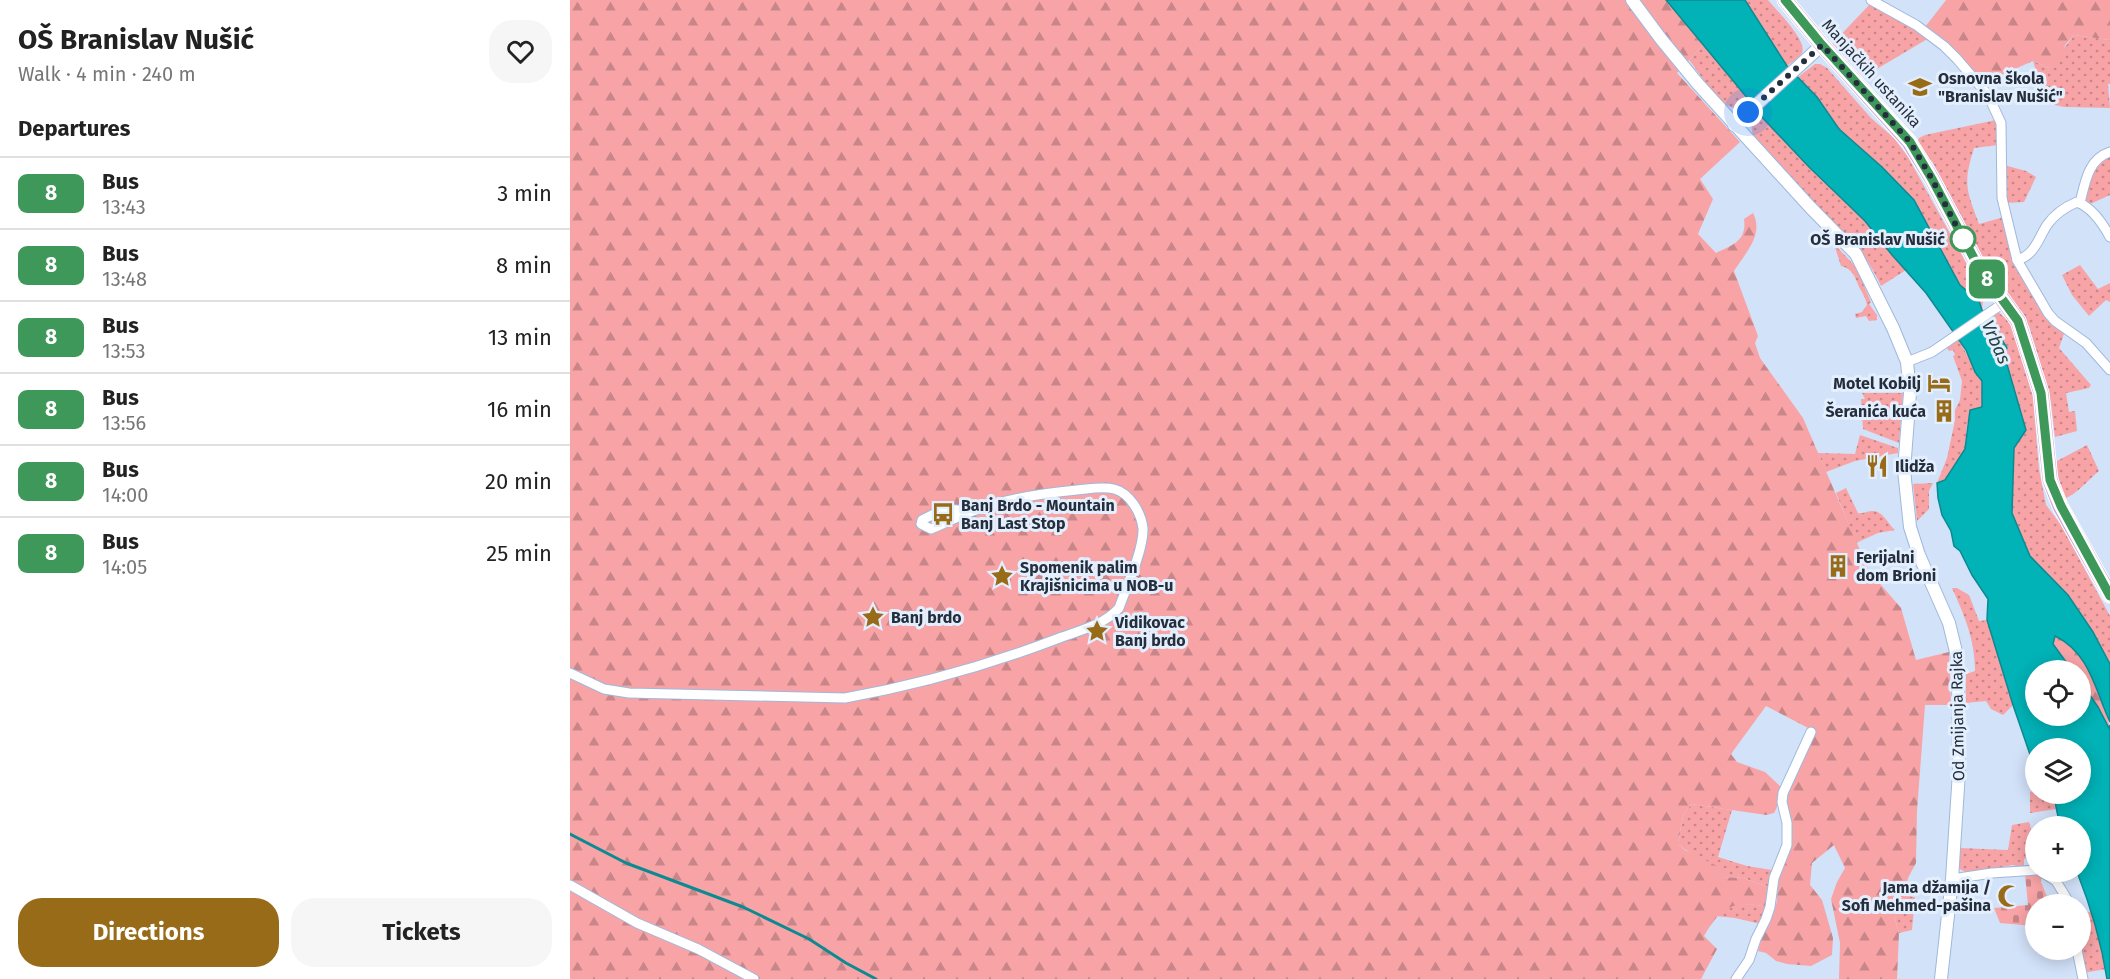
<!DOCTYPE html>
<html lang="en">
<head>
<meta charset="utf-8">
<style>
	body { margin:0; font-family:"Fira Sans",sans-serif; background:#f6f6f6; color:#222; height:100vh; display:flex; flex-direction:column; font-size:22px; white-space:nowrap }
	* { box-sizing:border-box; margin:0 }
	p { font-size:20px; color:#767676 }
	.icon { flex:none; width:33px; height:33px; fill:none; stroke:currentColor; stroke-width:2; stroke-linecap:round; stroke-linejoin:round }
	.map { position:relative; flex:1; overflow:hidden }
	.panel { display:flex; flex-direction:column; background:#fff; width:570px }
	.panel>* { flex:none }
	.badge { padding:0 12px; border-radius:9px; font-size:21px; line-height:39px }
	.fabs { position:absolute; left:1455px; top:660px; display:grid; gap:12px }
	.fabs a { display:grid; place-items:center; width:66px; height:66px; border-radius:50%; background:#fff; box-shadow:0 3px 15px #0003; font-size:30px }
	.you { position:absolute; width:30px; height:30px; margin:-15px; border:4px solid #fff; border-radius:50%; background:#1a73e8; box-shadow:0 0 0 9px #1a73e833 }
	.map>.badge { position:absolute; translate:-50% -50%; box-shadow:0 0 0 3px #fff }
	h2 { padding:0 18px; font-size:22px; line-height:54px }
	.round { display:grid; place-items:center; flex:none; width:63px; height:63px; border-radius:24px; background:#f6f6f6 }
	.summary { display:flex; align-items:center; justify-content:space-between; height:102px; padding:0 18px }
	h1 { font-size:28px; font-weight:700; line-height:45px }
	.action { display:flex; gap:12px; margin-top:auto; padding:12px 18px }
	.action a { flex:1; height:69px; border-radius:24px; background:#986b19; color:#fff; font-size:24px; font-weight:700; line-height:69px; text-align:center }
	.action a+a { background:#f6f6f6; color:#222 }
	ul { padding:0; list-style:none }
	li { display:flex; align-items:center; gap:18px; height:72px; padding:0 18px; border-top:2px solid #e0e0e0 }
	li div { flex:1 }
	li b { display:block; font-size:22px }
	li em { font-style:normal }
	li .badge { min-width:66px; font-weight:700; text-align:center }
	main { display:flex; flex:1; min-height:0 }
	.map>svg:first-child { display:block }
	.grass { fill:url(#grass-dots) }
	.forest { fill:url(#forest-firs) }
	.cemetery { fill:url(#cemetery-stones) }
	.water { fill:#01b2b6; stroke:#0c8a92; stroke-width:1.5 }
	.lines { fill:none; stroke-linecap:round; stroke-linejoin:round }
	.stream { stroke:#0c8a92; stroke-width:3 }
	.minor-casing { stroke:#9fb8dc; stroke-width:11 }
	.tertiary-casing { stroke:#9fb8dc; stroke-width:14 }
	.primary-casing { stroke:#fff; stroke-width:17 }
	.minor { stroke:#fff; stroke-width:9 }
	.tertiary { stroke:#fff; stroke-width:12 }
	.primary { stroke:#cda8d9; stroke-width:15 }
	.line-casing { stroke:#fff; stroke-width:14 }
	.line { stroke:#3e9859; stroke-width:9 }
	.walk { stroke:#242e3d; stroke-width:6; stroke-dasharray:0 10.8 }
	.stop-dot { fill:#fff; stroke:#3e9859; stroke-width:3 }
	.labels { text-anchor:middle; stroke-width:6; stroke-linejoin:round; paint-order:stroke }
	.street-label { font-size:16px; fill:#242e3d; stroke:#e4effe }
	.poi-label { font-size:16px; font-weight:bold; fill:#242e3d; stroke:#e4effe; text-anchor:start }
	.stop-label { font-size:16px; font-weight:bold; fill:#242e3d; stroke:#e4effe; text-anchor:end }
	.water-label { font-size:18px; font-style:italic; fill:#254343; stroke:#e4effe }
</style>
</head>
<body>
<main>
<section class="panel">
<div class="summary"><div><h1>OŠ Branislav Nušić</h1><p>Walk · 4 min · 240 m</p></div><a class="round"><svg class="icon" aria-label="heart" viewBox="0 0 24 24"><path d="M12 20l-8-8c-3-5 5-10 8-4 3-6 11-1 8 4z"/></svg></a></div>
<h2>Departures</h2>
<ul>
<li><span class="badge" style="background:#3e9859;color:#fff">8</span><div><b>Bus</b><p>13:43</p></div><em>3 min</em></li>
<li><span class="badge" style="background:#3e9859;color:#fff">8</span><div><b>Bus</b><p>13:48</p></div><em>8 min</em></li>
<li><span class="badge" style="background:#3e9859;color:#fff">8</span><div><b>Bus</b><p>13:53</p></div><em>13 min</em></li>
<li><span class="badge" style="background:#3e9859;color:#fff">8</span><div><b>Bus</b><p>13:56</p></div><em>16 min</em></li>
<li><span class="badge" style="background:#3e9859;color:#fff">8</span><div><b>Bus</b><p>14:00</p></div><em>20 min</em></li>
<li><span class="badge" style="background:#3e9859;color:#fff">8</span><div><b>Bus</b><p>14:05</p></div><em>25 min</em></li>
</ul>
<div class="action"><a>Directions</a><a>Tickets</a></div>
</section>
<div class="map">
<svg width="1540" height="979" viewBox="0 0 1540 979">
	<defs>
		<pattern id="grass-dots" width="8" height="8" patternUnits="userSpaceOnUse" patternTransform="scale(1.5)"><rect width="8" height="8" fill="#f8a4a7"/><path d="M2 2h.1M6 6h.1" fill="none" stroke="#c98689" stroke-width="1.8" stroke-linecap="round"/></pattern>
		<pattern id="forest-firs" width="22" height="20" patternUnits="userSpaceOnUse" patternTransform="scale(1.5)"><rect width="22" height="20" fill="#f8a4a7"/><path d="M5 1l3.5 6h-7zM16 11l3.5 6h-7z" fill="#c98689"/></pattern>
		<pattern id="cemetery-stones" width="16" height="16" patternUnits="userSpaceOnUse" patternTransform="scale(1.5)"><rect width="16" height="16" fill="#f8a4a7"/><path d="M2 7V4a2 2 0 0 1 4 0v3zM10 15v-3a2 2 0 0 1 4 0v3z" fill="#c98689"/></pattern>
	</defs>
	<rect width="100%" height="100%" fill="#d2e2f9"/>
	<g class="grass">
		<path d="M1175 0H1198C1206 10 1238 41 1232 53 1229 58 1222 62 1217 66Z"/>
		<polygon points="1300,4 1342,26 1359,38 1295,76 1262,44"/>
		<polygon points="1504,35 1540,40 1540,84 1538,84 1540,108 1494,107 1476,103 1463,61 1479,68"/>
		<path d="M1133 45 1179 100C1176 103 1172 107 1168 108 1153 112 1128 71 1119 60Z"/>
		<polygon points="1245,64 1250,64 1257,68 1301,118 1324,138 1338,157 1405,279 1414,292 1412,310 1409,301 1390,285 1344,200 1312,167 1269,129 1247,98 1228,77"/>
		<path d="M1188 113 1239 167 1295 221 1336 270 1311 286C1295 249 1264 224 1237 196 1218 177 1201 156 1183 136L1181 124Z"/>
		<path d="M1426 120 1428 145 1404 148C1393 184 1396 189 1409 224L1434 217 1444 261 1495 331 1489 348 1521 385 1519 388 1496 393 1499 412 1505 411 1507 431 1485 437 1480 396 1459 326 1417 265 1363 163 1347 142 1349 138 1355 135Z"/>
		<path d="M1540 154V195L1518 205 1515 201C1520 175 1520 172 1540 154Z"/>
		<polygon points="1434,165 1456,171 1466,177 1454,202 1436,203"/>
		<path d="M1264 244 1286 267 1301 302 1299 304 1307 315V320L1299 321 1296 316 1286 318 1285 314 1292 312 1297 305C1296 299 1292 292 1289 287 1285 277 1283 269 1271 266Z"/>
		<polygon points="1510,265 1528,289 1540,283 1540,302 1536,300 1519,316 1502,295 1492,275"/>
		<polygon points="1428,312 1438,320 1443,330 1463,397 1469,469 1476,505 1491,525 1540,616 1540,664 1523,632 1498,595 1460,556 1442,513 1444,448 1455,430 1434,354 1418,317"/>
		<polygon points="1388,339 1412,381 1412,407 1397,424 1395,449 1375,480 1367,483 1377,458 1385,420 1385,410 1390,400 1392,381 1383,356 1385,355 1383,350 1379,351 1377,348"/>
		<polygon points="1292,393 1333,393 1329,443 1293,429 1291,399 1295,399"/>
		<polygon points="1290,435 1328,448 1328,453 1285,461 1256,472 1248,453 1285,454"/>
		<path d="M1517 445 1529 471C1517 481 1508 493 1494 499L1487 472V461Z"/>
		<polygon points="1363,483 1359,491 1359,509 1347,521 1343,484"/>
		<path d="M1276 488 1288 513C1294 514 1297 511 1303 511 1313 511 1318 524 1325 530L1308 533 1286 543 1266 493Z"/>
		<path d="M1382 588H1387L1399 595 1409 621 1417 620 1443 705 1433 715 1421 709 1416 701 1396 703V674L1405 671C1405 640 1395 617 1382 588Z"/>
		<polygon points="1465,790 1466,794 1480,794 1486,809 1460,813 1460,792"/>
		<polygon points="1121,804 1162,810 1148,857 1177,866 1202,870 1199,887 1173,878 1152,877 1108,844 1113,816"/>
		<polygon points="1459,822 1465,843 1465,854 1454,859 1454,868 1443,865 1397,873 1388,868 1390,848 1438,850 1442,825"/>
		<polygon points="1335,896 1345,897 1342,930 1329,933 1324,916"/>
		<polygon points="1174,904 1197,906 1191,924 1165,918 1146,916 1158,906"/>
		<polygon points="1522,912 1532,946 1536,969 1513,973 1510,950 1511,913"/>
	</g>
	<g class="forest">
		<path d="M0 0H1096L1133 45 1107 73 1170 142 1130 179 1143 199 1128 234 1146 253C1163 245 1177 241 1174 219L1183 213C1194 235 1176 252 1164 271L1188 336 1185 343 1190 358 1233 418 1299 571 1331 608 1346 660 1379 652 1381 705H1355L1347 811 1346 863 1338 878 1335 896 1324 916 1329 933 1327 979H1269L1270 943 1261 899 1267 882 1275 868 1264 845 1242 863 1240 885 1252 900 1263 938 1262 955 1241 966 1217 964 1206 961 1196 953 1188 951 1192 937 1200 923 1207 901 1208 879 1218 855 1221 841 1222 829 1217 803 1218 791 1244 731 1196 706 1161 754 1167 762 1195 772 1212 788C1208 797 1209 805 1204 813L1196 815 1121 804 1113 816 1108 844 1115 850 1153 869 1152 877 1173 878 1199 887 1197 906C1160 903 1154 903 1134 936L1147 949 1131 979H0Z"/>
		<polygon points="1376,0 1540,0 1540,40 1504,35 1495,45 1493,60 1479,68 1463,61 1413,83 1381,46 1355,27"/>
		<path d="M1485 636C1515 651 1525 681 1535 712 1537 719 1540 722 1539 729L1528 707 1511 682 1510 670H1502L1483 644Z"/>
	</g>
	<polygon class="cemetery" points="1455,874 1472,875 1471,882 1480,904 1466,904 1465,926 1430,923 1424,908 1458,905"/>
	<path class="water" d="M1096 0H1175L1217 66 1247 97 1269 129 1312 167 1344 200 1390 285 1409 301 1412 310 1418 317 1437 348 1434 354 1456 430 1444 448 1442 513 1460 556 1498 595 1523 632 1540 664V722C1525 690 1520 653 1485 636L1483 644 1502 670H1466V716H1510L1511 682 1528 707 1539 728 1540 725V979H1537C1531 941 1521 907 1507 872H1510V826H1490L1485 802 1480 794H1510V748H1466L1465 769 1443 705 1417 620 1418 599 1402 575 1390 551 1384 546 1381 531 1372 515 1368 498 1367 483 1375 480 1395 449 1400 410 1412 407V381L1405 372 1396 350 1356 293 1322 255 1295 221 1239 167 1188 113 1179 100Z"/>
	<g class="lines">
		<polyline class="stream" points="0,834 56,863 173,907 239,939 276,963 306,979"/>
		<g class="minor-casing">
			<g id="minor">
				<polyline points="1301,0 1346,25 1374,46 1387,59 1418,95 1431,123 1432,198 1447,260 1478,313 1485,321 1516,343 1540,370"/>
				<path d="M1510 203C1515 183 1518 159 1540 152"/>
				<path d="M1447 260C1465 255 1468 239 1477 225 1484 215 1495 207 1507 202 1521 207 1533 224 1540 237"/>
				<polyline points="1337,362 1362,352 1435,302"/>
				<path d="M0 673 34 689 59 693 275 698C348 685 422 664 492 637 512 630 535 624 549 608 556 588 574 549 573 528 571 513 560 493 544 489 532 486 519 489 507 490 473 493 436 499 403 511 389 516 375 523 361 529L351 524 352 520 374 509 403 511"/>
				<polyline points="1472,872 1486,881 1500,904"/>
				<polyline points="1382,879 1422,873 1466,870"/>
				<polyline points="0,885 67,923 128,949 184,979"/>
				<polyline points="1507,950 1513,979"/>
				<polyline points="1166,979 1179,960 1186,939 1196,919 1200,907 1204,878 1217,845 1217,823 1212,802 1213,793 1241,732"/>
			</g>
		</g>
		<g class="tertiary-casing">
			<g id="tertiary">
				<polyline points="1062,0 1091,39 1128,84 1240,207 1286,254 1323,328 1337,362 1340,393 1334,470 1340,527 1349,555 1379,623 1388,660 1389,772 1382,879 1371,979"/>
				<polyline points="1164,125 1252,45"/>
			</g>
		</g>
		<g class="primary-casing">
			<polyline id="primary" points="1215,0 1252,45 1339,142 1362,179 1408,266 1448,321 1471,393 1480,480 1490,506 1540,595"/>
		</g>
		<use href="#minor" class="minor"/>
		<use href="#tertiary" class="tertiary"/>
		<use href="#primary" class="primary"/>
	</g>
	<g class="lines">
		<g class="line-casing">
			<polyline id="line" points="1215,0 1252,45 1340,142 1362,179 1408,266 1448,321 1471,393 1480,480 1491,506 1540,596"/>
		</g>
		<use href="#line" class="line"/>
		<polyline class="walk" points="1178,112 1252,45 1340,142 1362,179 1393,239"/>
	</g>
	<defs>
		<g id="school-bare" transform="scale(1.8)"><path d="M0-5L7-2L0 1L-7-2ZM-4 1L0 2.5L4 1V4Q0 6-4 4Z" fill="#986b19" stroke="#e4effe" stroke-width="2.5" paint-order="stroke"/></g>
		<g id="hotel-bare" transform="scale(1.8)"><path d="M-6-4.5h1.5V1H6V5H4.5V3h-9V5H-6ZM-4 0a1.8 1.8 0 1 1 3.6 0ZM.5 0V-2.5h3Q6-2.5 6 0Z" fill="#986b19" stroke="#e4effe" stroke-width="2.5" paint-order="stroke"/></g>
		<g id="building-bare" transform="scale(1.8)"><path d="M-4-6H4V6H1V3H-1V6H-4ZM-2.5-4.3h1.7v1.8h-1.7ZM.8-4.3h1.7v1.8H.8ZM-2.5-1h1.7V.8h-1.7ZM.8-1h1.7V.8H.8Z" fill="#986b19" stroke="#e4effe" stroke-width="2.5" paint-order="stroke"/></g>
		<g id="restaurant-bare" transform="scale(1.8)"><path d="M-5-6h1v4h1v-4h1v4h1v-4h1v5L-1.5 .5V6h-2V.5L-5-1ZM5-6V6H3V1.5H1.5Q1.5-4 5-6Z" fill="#986b19" stroke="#e4effe" stroke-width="2.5" paint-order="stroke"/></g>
		<g id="bus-bare" transform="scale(1.8)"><path d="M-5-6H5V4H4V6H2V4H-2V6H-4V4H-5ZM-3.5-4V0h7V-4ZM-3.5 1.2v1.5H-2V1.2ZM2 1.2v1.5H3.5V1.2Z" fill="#986b19" stroke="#e4effe" stroke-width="2.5" paint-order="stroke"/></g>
		<g id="sight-bare" transform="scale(1.8)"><path d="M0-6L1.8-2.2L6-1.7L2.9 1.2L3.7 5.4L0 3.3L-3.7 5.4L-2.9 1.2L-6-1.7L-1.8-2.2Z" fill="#986b19" stroke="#e4effe" stroke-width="2.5" paint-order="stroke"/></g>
		<g id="mosque-bare" transform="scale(1.8)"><path d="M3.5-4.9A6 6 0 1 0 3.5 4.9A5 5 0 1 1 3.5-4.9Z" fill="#986b19" stroke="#e4effe" stroke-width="2.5" paint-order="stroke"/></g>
	</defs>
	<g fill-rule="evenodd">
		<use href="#school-bare" x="1350" y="87"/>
		<use href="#hotel-bare" x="1369" y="383"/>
		<use href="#building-bare" x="1374" y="411"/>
		<use href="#restaurant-bare" x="1307" y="466"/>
		<use href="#bus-bare" x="373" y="514"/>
		<use href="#building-bare" x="1268" y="566"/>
		<use href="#sight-bare" x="432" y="576"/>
		<use href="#sight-bare" x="303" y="617"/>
		<use href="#sight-bare" x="527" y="631"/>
		<use href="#mosque-bare" x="1439" y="896"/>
	</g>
	<circle class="stop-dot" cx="1393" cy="239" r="12"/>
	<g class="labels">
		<g class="street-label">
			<text transform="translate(1302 73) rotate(48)" y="6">Manjačkih ustanika</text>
			<text transform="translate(1387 716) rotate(-91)" y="6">Od Zmijanja Rajka</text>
		</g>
		<g class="poi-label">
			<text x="1368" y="84">Osnovna škola<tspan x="1368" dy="18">"Branislav Nušić"</tspan></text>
			<text x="1351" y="389" text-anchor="end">Motel Kobilj</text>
			<text x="1356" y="417" text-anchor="end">Šeranića kuća</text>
			<text x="1325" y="472">Ilidža</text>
			<text x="391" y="511">Banj Brdo - Mountain<tspan x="391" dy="18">Banj Last Stop</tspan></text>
			<text x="1286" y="563">Ferijalni<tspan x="1286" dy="18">dom Brioni</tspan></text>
			<text x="450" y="573">Spomenik palim<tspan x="450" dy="18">Krajišnicima u NOB-u</tspan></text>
			<text x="321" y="623">Banj brdo</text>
			<text x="545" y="628">Vidikovac<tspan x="545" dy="18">Banj brdo</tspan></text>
			<text x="1421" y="893" text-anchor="end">Jama džamija /<tspan x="1421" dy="18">Sofi Mehmed-pašina</tspan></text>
		</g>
		<g class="stop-label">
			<text x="1375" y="245">OŠ Branislav Nušić</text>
		</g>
		<g class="water-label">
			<text transform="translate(1426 342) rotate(66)" y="6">Vrbas</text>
		</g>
	</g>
</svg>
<div class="fabs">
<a><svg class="icon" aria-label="locate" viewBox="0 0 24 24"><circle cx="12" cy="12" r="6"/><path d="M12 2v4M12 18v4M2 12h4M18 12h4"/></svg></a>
<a><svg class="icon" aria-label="layers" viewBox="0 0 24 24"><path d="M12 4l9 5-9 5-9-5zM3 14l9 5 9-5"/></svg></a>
<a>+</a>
<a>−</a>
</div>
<div class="you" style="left:1178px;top:112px"></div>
<b class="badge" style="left:1417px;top:279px;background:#3e9859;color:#fff">8</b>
</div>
</main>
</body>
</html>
